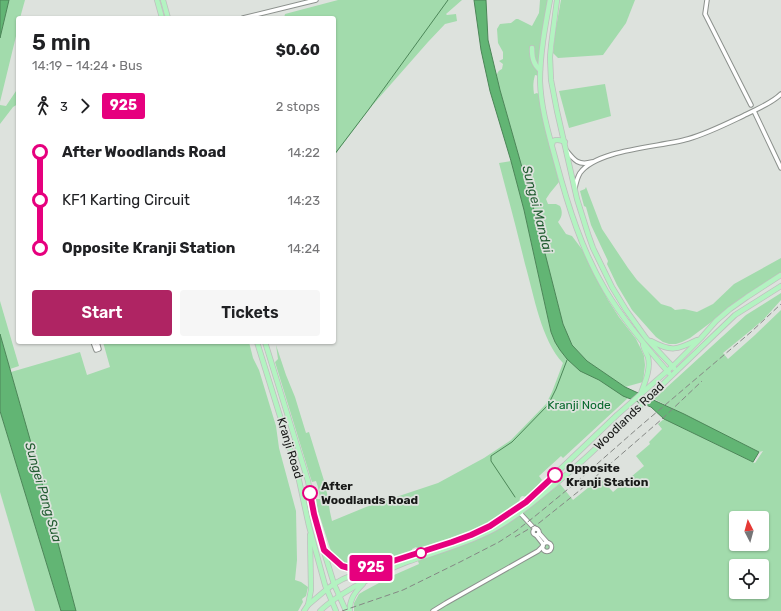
<!DOCTYPE html>
<html lang="en">
<head>
<meta charset="utf-8">
<style>
	body { margin:0; font-family:Rubik,sans-serif; background:#f6f6f6; color:#202124; height:100vh; display:flex; flex-direction:column; font-size:15px; white-space:nowrap }
	* { box-sizing:border-box; margin:0 }
	p { font-size:13px; color:#757577 }
	.icon { flex:none; width:22px; height:22px; fill:none; stroke:currentColor; stroke-width:2; stroke-linecap:round; stroke-linejoin:round }
	.map { position:relative; flex:1; overflow:hidden }
	.side { position:absolute; left:16px; top:16px; width:320px; height:328px; display:flex; flex-direction:column; background:#fff; border-radius:4px; box-shadow:0 1px 3px #0004 }
	.side>* { flex:none }
	.badge { padding:0 8px; border-radius:3px; font-size:14px; line-height:26px }
	.needle { width:26px; rotate:354deg }
	.tools { position:absolute; left:729px; top:511px; display:grid; gap:8px }
	.tools a { display:grid; place-items:center; width:40px; height:40px; border-radius:4px; background:#fff; box-shadow:0 1px 3px #0004; font-size:20px }
	.map>.badge { position:absolute; translate:-50% -50%; box-shadow:0 0 0 2px #fff }
	.legs { display:flex; align-items:center; gap:6px; height:44px; padding:0 16px; font-size:13px }
	.legs p { margin-inline-start:auto }
	.overview { display:flex; align-items:center; justify-content:space-between; height:68px; padding:0 16px }
	h1 { font-size:22px; font-weight:600; line-height:30px }
	.primary-button { display:flex; gap:8px; margin-top:auto; padding:8px 16px }
	.primary-button a { flex:1; height:46px; border-radius:4px; background:#af2463; color:#fff; font-size:16px; font-weight:600; line-height:46px; text-align:center }
	.primary-button a+a { background:#f6f6f6; color:#202124 }
	ul { padding:0 16px; list-style:none }
	li { display:flex; align-items:center; gap:14px; height:48px; font-size:15px }
	li i { display:grid; place-items:center; width:6px; height:100%; margin:0 5px; background:currentColor }
	li i::after { content:''; width:10px; height:10px; margin:-5px; border:3px solid; border-radius:50%; background:#fff }
	li p { margin-inline-start:auto }
	li:first-child i { background:linear-gradient(#0000 50%,currentColor 0) }
	li:last-child i { background:linear-gradient(currentColor 50%,#0000 0) }
	.map>svg:first-child { display:block }
	.green { fill:#a2dbac; fill-rule:evenodd }
	.water { fill:#62b574; stroke:#4c8658 }
	.lines { fill:none; stroke-linecap:round; stroke-linejoin:round }
	.stream { stroke:#4c8658; stroke-width:1 }
	.minor-casing { stroke:#8c918d; stroke-width:5.5 }
	.major-casing { stroke:#bebfbe; stroke-width:6 }
	.minor { stroke:#fff; stroke-width:3.5 }
	.major { stroke:#b3f3c1; stroke-width:4.5 }
	.rail { stroke:#848784; stroke-width:1; stroke-dasharray:6 3; stroke-linecap:butt }
	.line-1-casing { stroke:#fff; stroke-width:9 }
	.line-1 { stroke:#e6007e; stroke-width:6 }
	.stop-1-dot { fill:#fff; stroke:#e6007e; stroke-width:2 }
	.labels { text-anchor:middle; stroke-width:3.5; stroke-linejoin:round; paint-order:stroke }
	.park-label { font-size:12px; fill:#08692d; stroke:#dde2dd }
	.street-label { font-size:12px; fill:#181918; stroke:#dde2dd }
	.stop-label { font-size:12px; font-weight:bold; fill:#181918; stroke:#dde2dd; text-anchor:start }
	.water-label { font-size:13px; font-style:italic; fill:#235d32; stroke:#dde2dd }
</style>
</head>
<body>
<div class="map">
<svg width="781" height="611" viewBox="0 0 781 611">
	<rect width="100%" height="100%" fill="#dde2dd"/>
	<g class="green">
		<polygon points="9,0 25,0 20,18 18,18 18,28 0,102 0,38"/>
		<polygon points="338,0 462,0 446,14 447,15 456,14 457,21 445,24 428,42 370,108 334,156 334,18 284,18 285,14"/>
		<path d="M540 0H548L539 76 535 75C533 82 533 87 534 94L537 93 540 95 547 133 559 182 550 193 546 199 548 204H556L560 206C563 212 562 217 558 222L566 234 572 236 584 252 608 300 619 317 636 339 641 349 644 356 645 365 643 382 625 387 587 361 572 345 563 324 533 206 500 90C498 82 493 73 502 69L503 64 499 61 503 59V52L498 43 497 29 500 24 511 23 516 19H518L532 26 539 13Z"/>
		<polygon points="561,0 635,0 626,23 603,55 558,58 553,53 555,33"/>
		<polygon points="605,84 611,116 569,128 559,91"/>
		<polygon points="18,88 18,104 13,107 0,124 0,105 6,106"/>
		<path d="M511 161 524 210 551 332 555 342 599 380 628 398 563 458 561 456 539 476 542 480 531 494 528 497 522 496 520 498 519 503 505 513 483 526 459 536 425 547 417 548 416 547 412 549V550L407 553 365 567H353L347 565 340 561 336 557 331 551 329 545 320 517 318 512 316 499H320L318 487 316 481 312 482 310 476 275 362 278 359 276 345 286 375 295 397 306 433 309 432 326 487 330 512 332 521 366 507 438 483 484 458 511 440 546 404 552 392 563 363C541 340 534 295 525 264 517 231 508 197 499 163Z"/>
		<polygon points="586,187 602,229 628,268 637,280 661,304 671,307 675,310 684,309 697,312 713,304 734,284 781,258 781,273 714,320 690,338 682,342 676,344 669,344 663,342 656,337 632,310 617,285 607,264 608,261 591,225 586,207 584,206 580,191 585,189"/>
		<path d="M781 293V300L764 319 750 331 723 353 728 359 755 335 781 310V611H354V603L359 594 364 591 394 575 419 564 418 561 458 546 530 507 560 484 573 500 600 478 613 492 644 466 636 456 650 444 649 442 662 429 658 424 664 419 755 463 763 451 759 452 654 399 746 315ZM736 518H762V544H736ZM736 566H762V592H736Z"/>
		<polygon points="0,301 19,366 10,369 0,334"/>
		<polygon points="103,342 249,342 253,358 259,370 276,426 279,448 296,511 297,560 295,580 301,582 308,587 306,596 302,599 303,602 298,611 76,611 11,372 80,352 87,375 110,367"/>
		<polygon points="0,411 61,611 35,611 0,492"/>
	</g>
	<g class="water">
		<polygon points="0,0 9,0 0,38"/>
		<polygon points="474,0 486,0 488,40 500,90 533,206 563,324 572,345 587,361 625,387 684,414 759,452 753,462 664,419 651,407 623,396 599,380 580,371 567,359 560,350 555,342 551,332 524,210 511,161 490,91 481,50"/>
		<polygon points="0,334 37,464 76,611 61,611 0,411"/>
	</g>
	<g class="lines">
		<g class="stream">
			<polyline points="334,155 369,109 448,0"/>
			<polyline points="515,497 491,461 491,456 512,442 548,405 556,389 567,360"/>
		</g>
		<g class="minor-casing">
			<g id="minor">
				<polyline points="707,0 705,14 751,105"/>
				<polyline points="243,18 316,0"/>
				<polyline points="754,111 781,168"/>
				<path d="M566 150C574 160 578 166 592 162"/>
				<path d="M575 188C576 183 577 178 580 173 597 149 661 147 688 139 709 133 728 123 747 114 759 108 772 103 781 94"/>
				<polyline points="93,342 96,350 99,349 97,342"/>
				<polyline points="520,513 533,527 537,529"/>
				<circle cx="536" cy="532" r="3"/>
				<polyline points="539,533 547,542"/>
				<polyline points="536,535 543,544"/>
				<circle cx="547" cy="547" r="4.5"/>
				<polyline points="433,611 446,603 538,551 543,546"/>
			</g>
		</g>
		<g class="major-casing">
			<g id="major">
				<polyline points="157,0 162,18"/>
				<polyline points="163,0 168,18"/>
				<path d="M550 0C545 27 540 54 540 81 541 109 549 135 556 161 568 206 582 251 606 291 624 321 646 347 669 373"/>
				<polyline points="557,0 551,46 550,57 551,80 557,111 577,199 588,234 593,248 612,287 626,310 646,338 674,368"/>
				<path d="M532 48C532 57 533 64 540 70"/>
				<path d="M552 145 553 141C557 139 561 140 565 142"/>
				<path d="M651 341C671 352 677 350 697 340"/>
				<polyline points="257,342 297,471 309,526 325,585 336,611"/>
				<polyline points="265,342 308,481 314,514 321,542 334,584 346,611"/>
				<path d="M641 393C645 382 651 369 648 357 646 353 644 349 643 345"/>
				<path d="M325 551C336 561 345 570 361 570"/>
				<polyline points="308,605 311,590 310,535"/>
				<polyline points="304,611 308,605 327,589 334,584 343,579 365,570 429,550 471,535 490,526 501,520 526,502 617,415 674,365 701,338 716,321 730,309 747,297 781,275"/>
				<path d="M320 611C330 601 342 594 354 587 371 578 389 569 407 562 432 553 459 546 484 534 505 525 524 510 542 495 559 481 576 467 592 452L735 315 781 286"/>
				<path d="M350 611C349 600 355 592 363 584"/>
			</g>
		</g>
		<use href="#minor" class="minor"/>
		<use href="#major" class="major"/>
		<g class="rail">
			<polyline points="515,537 539,523 579,491 662,419 702,381"/>
			<polyline points="342,611 403,590 460,562 499,542 516,531 534,517 573,485 638,428 751,332 781,304"/>
		</g>
	</g>
	<g class="lines">
		<g class="line-1-casing">
			<polyline id="line-1" points="310,493 314,514 324,550 342,566 356,570 365,570 452,542 471,535 490,526 526,502 555,475"/>
		</g>
		<use href="#line-1" class="line-1"/>
	</g>
	<g class="stop-1-dot">
		<circle cx="555" cy="475" r="7"/>
		<circle cx="310" cy="493" r="7"/>
		<circle cx="421" cy="553" r="5"/>
	</g>
	<g class="labels">
		<g class="park-label">
			<text x="579" y="409">Kranji Node</text>
		</g>
		<g class="street-label">
			<text transform="translate(629 416) rotate(-44)" y="4">Woodlands Road</text>
			<text transform="translate(290 448) rotate(73)" y="4">Kranji Road</text>
		</g>
		<g class="stop-label">
			<text x="566" y="472">Opposite<tspan x="566" dy="14">Kranji Station</tspan></text>
			<text x="321" y="490">After<tspan x="321" dy="14">Woodlands Road</tspan></text>
		</g>
		<g class="water-label">
			<text transform="translate(538 209) rotate(76)" y="5">Sungei Mandai</text>
			<text transform="translate(44 492) rotate(74)" y="5">Sungei Pang Sua</text>
		</g>
	</g>
</svg>
<div class="tools">
<a><svg class="needle" viewBox="-14 -14 28 28"><path d="M0-13l5 13h-10z" fill="#e53935"/><path d="M0 13l5-13h-10z" fill="#757577"/></svg></a>
<a><svg class="icon" aria-label="locate" viewBox="0 0 24 24"><circle cx="12" cy="12" r="6"/><path d="M12 2v4M12 18v4M2 12h4M18 12h4"/></svg></a>
</div>
<b class="badge" style="left:371px;top:568px;background:#e6007e;color:#fff">925</b>
<section class="side">
<div class="overview"><div><h1>5 min</h1><p>14:19 – 14:24 · Bus</p></div><b>$0.60</b></div>
<div class="legs"><svg class="icon" aria-label="walk" viewBox="0 0 24 24"><circle cx="13" cy="4" r="2"/><path d="M13 8l-2 6 4 7M11 14l-3 7M7 12l3-4h3l4 4"/></svg>3<svg class="icon" aria-label="forward" viewBox="0 0 24 24"><path d="M9 5l7 7-7 7"/></svg><b class="badge" style="background:#e6007e;color:#fff">925</b><p>2 stops</p></div>
<ul>
<li><i style="color:#e6007e"></i><b>After Woodlands Road</b><p>14:22</p></li>
<li><i style="color:#e6007e"></i><span>KF1 Karting Circuit</span><p>14:23</p></li>
<li><i style="color:#e6007e"></i><b>Opposite Kranji Station</b><p>14:24</p></li>
</ul>
<div class="primary-button"><a>Start</a><a>Tickets</a></div>
</section>
</div>
</body>
</html>
